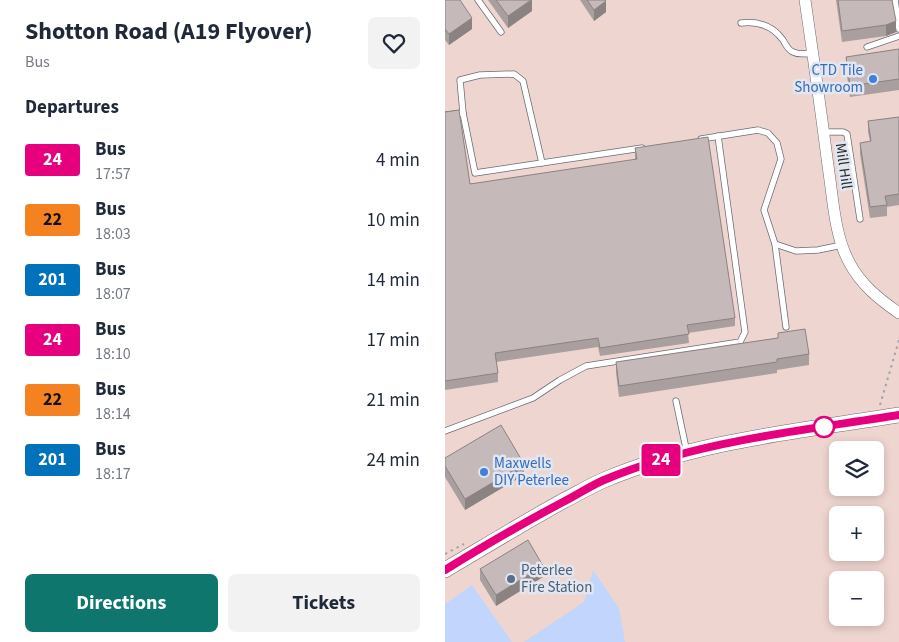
<!DOCTYPE html>
<html lang="en">
<head>
<meta charset="utf-8">
<style>
	body { margin:0; font-family:"Source Sans 3",sans-serif; background:#f2f2f3; color:#1f2937; height:100vh; display:flex; flex-direction:column; font-size:19px; white-space:nowrap }
	* { box-sizing:border-box; margin:0 }
	p { font-size:16px; color:#747a83 }
	.icon { flex:none; width:28px; height:28px; fill:none; stroke:currentColor; stroke-width:2; stroke-linecap:round; stroke-linejoin:round }
	.map { position:relative; flex:1; overflow:hidden }
	.drawer { display:flex; flex-direction:column; background:#fff; width:445px }
	.drawer>* { flex:none }
	.badge { padding:0 10px; border-radius:4px; font-size:18px; line-height:32px }
	.tools { position:absolute; left:384px; top:441px; display:grid; gap:10px }
	.tools a { display:grid; place-items:center; width:55px; height:55px; border-radius:8px; background:#fff; box-shadow:0 2px 8px #0003; font-size:25px }
	.map>.badge { position:absolute; translate:-50% -50%; box-shadow:0 0 0 2px #fff }
	h2 { padding:0 25px; font-size:19px; line-height:45px }
	.round { display:grid; place-items:center; flex:none; width:52px; height:52px; border-radius:8px; background:#f2f2f3 }
	.summary { display:flex; align-items:center; justify-content:space-between; height:85px; padding:0 25px }
	h1 { font-size:24px; font-weight:700; line-height:38px }
	.primary-button { display:flex; gap:10px; margin-top:auto; padding:10px 25px }
	.primary-button a { flex:1; height:58px; border-radius:8px; background:#0f766e; color:#fff; font-size:20px; font-weight:700; line-height:58px; text-align:center }
	.primary-button a+a { background:#f2f2f3; color:#1f2937 }
	ul { padding:0; list-style:none }
	li { display:flex; align-items:center; gap:15px; height:60px; padding:0 25px }
	li div { flex:1 }
	li b { display:block; font-size:19px }
	li em { font-style:normal }
	li .badge { min-width:55px; font-weight:700; text-align:center }
	main { display:flex; flex:1; min-height:0 }
	.map>svg:first-child { display:block }
	.industrial { fill:#efd5cf; fill-rule:evenodd }
	.green { fill:#c2d6fd }
	.lines { fill:none; stroke-linecap:round; stroke-linejoin:round }
	.lane-casing { stroke:#686c75; stroke-width:7 }
	.street-casing { stroke:#686c75; stroke-width:12 }
	.secondary-casing { stroke:#686c75; stroke-width:16 }
	.path { stroke:#9fa3ab; stroke-width:2; stroke-dasharray:2.5 4; stroke-linecap:butt }
	.lane { stroke:#fff; stroke-width:5.5 }
	.street { stroke:#fff; stroke-width:11 }
	.secondary { stroke:#fff; stroke-width:15 }
	.wall { fill:#aa9f9f }
	.shaded-wall { fill:#8b8282 }
	.building { fill:#c6b9b9; stroke:#8b8282 }
	.line-casing { stroke:#fff; stroke-width:11 }
	.line { stroke:#e6007e; stroke-width:8 }
	.shop-dot { fill:#3f7fe0; stroke:#e1e6f0; stroke-width:2 }
	.stop-dot { fill:#fff; stroke:#e6007e; stroke-width:2.5 }
	.service-dot { fill:#5c6f8a; stroke:#e1e6f0; stroke-width:2 }
	.labels { text-anchor:middle; stroke-width:5; stroke-linejoin:round; paint-order:stroke }
	.shop-label { font-size:15px; fill:#366cbe; stroke:#e1e6f0; text-anchor:end }
	.street-label { font-size:15px; fill:#292b2f; stroke:#e1e6f0 }
	.service-label { font-size:15px; fill:#4e5e75; stroke:#e1e6f0; text-anchor:start }
</style>
</head>
<body>
<main>
<section class="drawer">
<div class="summary"><div><h1>Shotton Road (A19 Flyover)</h1><p>Bus</p></div><a class="round"><svg class="icon" aria-label="heart" viewBox="0 0 24 24"><path d="M12 20l-8-8c-3-5 5-10 8-4 3-6 11-1 8 4z"/></svg></a></div>
<h2>Departures</h2>
<ul>
<li><span class="badge" style="background:#e6007e;color:#fff">24</span><div><b>Bus</b><p>17:57</p></div><em>4 min</em></li>
<li><span class="badge" style="background:#f58220;color:#111">22</span><div><b>Bus</b><p>18:03</p></div><em>10 min</em></li>
<li><span class="badge" style="background:#0072bc;color:#fff">201</span><div><b>Bus</b><p>18:07</p></div><em>14 min</em></li>
<li><span class="badge" style="background:#e6007e;color:#fff">24</span><div><b>Bus</b><p>18:10</p></div><em>17 min</em></li>
<li><span class="badge" style="background:#f58220;color:#111">22</span><div><b>Bus</b><p>18:14</p></div><em>21 min</em></li>
<li><span class="badge" style="background:#0072bc;color:#fff">201</span><div><b>Bus</b><p>18:17</p></div><em>24 min</em></li>
</ul>
<div class="primary-button"><a>Directions</a><a>Tickets</a></div>
</section>
<div class="map">
<svg width="454" height="642" viewBox="0 0 454 642">
	<rect width="100%" height="100%" fill="#e1e6f0"/>
	<path class="industrial" d="M0 0H454V642H0ZM392 450H430V488H392ZM392 515H430V552H392ZM392 580H430V618H392Z"/>
	<g class="green">
		<polygon points="148,570 174,608 180,642 79,642 139,602"/>
		<polygon points="27,585 67,642 0,642 0,604"/>
	</g>
	<g class="lines">
		<g class="lane-casing">
			<g id="lane">
				<polyline points="33,0 56,32"/>
				<polyline points="450,0 454,29"/>
				<path d="M296 23C313 21 328 26 338 40 341 45 343 50 348 52 354 55 361 54 367 53"/>
				<polyline points="422,47 454,36"/>
				<polyline points="18,113 15,80 35,75 69,74 78,81 97,163"/>
				<polyline points="0,115 18,113 30,173 197,148"/>
				<polyline points="379,132 398,132 402,134 415,219"/>
				<polyline points="256,139 313,130 323,133 332,143 336,159 319,210 330,244 351,251 373,250 397,245"/>
				<polyline points="330,244 341,327"/>
				<polyline points="231,401 242,453"/>
				<polyline points="0,431 88,398 115,380 141,366 295,342 300,332 273,136"/>
			</g>
		</g>
		<g class="street-casing">
			<path id="street" d="M360 0C368 55 376 111 383 166 388 197 389 234 404 262 416 285 434 299 454 313"/>
		</g>
		<g class="secondary-casing">
			<path id="secondary" d="M0 570C39 547 78 523 118 501 132 494 145 486 159 480 252 441 355 431 454 415"/>
		</g>
		<g class="path">
			<polyline points="435,405 454,340"/>
			<polyline points="0,554 19,544"/>
		</g>
		<use href="#lane" class="lane"/>
		<use href="#street" class="street"/>
		<use href="#secondary" class="secondary"/>
	</g>
	<g class="wall">
		<polygon points="0,0 27,29 4,45 0,40"/>
		<polygon points="43,0 87,0 87,11 63,28"/>
		<polygon points="135,0 160,0 161,12 149,21"/>
		<polygon points="391,0 447,0 451,32 441,36 397,42"/>
		<polygon points="454,49 454,90 405,97 401,69 401,57"/>
		<polygon points="0,112 25,184 190,160 190,148 290,318 290,326 243,333 244,343 155,356 153,347 51,362 53,373 53,382 0,390"/>
		<polygon points="454,117 454,205 442,207 442,216 425,218 415,154 415,143 425,141 423,132 423,121"/>
		<polygon points="333,333 364,354 364,365 332,370 332,373 174,397 171,373 171,362 333,338"/>
		<polygon points="0,458 79,475 20,510 0,477"/>
		<polygon points="35,569 98,577 51,606 35,580"/>
	</g>
	<g class="shaded-wall">
		<polygon points="87,0 87,11 63,28 63,16"/>
		<polygon points="161,1 161,12 149,21 149,10"/>
		<polygon points="27,18 27,29 4,45 4,34"/>
		<polygon points="451,21 451,32 441,36 441,25"/>
		<polygon points="79,464 79,475 20,510 20,499"/>
		<polygon points="98,566 98,577 51,606 51,595"/>
	</g>
	<g class="building">
		<polygon points="0,0 15,0 27,18 4,34 0,29"/>
		<polygon points="51,0 86,0 63,16"/>
		<polygon points="142,0 160,0 161,1 149,10"/>
		<polygon points="393,0 447,0 451,21 441,25 397,31"/>
		<polygon points="454,49 454,79 405,86 401,57"/>
		<polygon points="14,110 25,184 192,159 190,148 263,137 290,318 242,325 244,334 155,348 153,338 50,353 53,373 0,381 0,112"/>
		<polygon points="454,117 454,194 440,196 442,205 425,207 415,143 426,141 423,121"/>
		<polygon points="360,329 364,354 332,359 332,362 174,386 171,362 333,338 333,333"/>
		<polygon points="56,425 79,464 20,499 0,466 0,458"/>
		<polygon points="83,540 98,566 51,595 35,569"/>
	</g>
	<g class="lines">
		<g class="line-casing">
			<path id="line" d="M0 570C39 546 78 523 118 502 132 495 145 486 159 480 252 441 355 431 454 415"/>
		</g>
		<use href="#line" class="line"/>
	</g>
	<g class="shop-dot">
		<circle cx="428" cy="79" r="5"/>
		<circle cx="39" cy="472" r="5"/>
	</g>
	<circle class="stop-dot" cx="379" cy="427" r="10"/>
	<circle class="service-dot" cx="66" cy="579" r="5"/>
	<g class="labels">
		<g class="shop-label">
			<text x="418" y="75">CTD Tile<tspan x="418" dy="17">Showroom</tspan></text>
			<text x="49" y="468" text-anchor="start">Maxwells<tspan x="49" dy="17">DIY Peterlee</tspan></text>
		</g>
		<g class="street-label">
			<text transform="translate(399 166) rotate(82)" y="5">Mill Hill</text>
		</g>
		<g class="service-label">
			<text x="76" y="575">Peterlee<tspan x="76" dy="17">Fire Station</tspan></text>
		</g>
	</g>
</svg>
<div class="tools">
<a><svg class="icon" aria-label="layers" viewBox="0 0 24 24"><path d="M12 4l9 5-9 5-9-5zM3 14l9 5 9-5"/></svg></a>
<a>+</a>
<a>−</a>
</div>
<b class="badge" style="left:216px;top:460px;background:#e6007e;color:#fff">24</b>
</div>
</main>
</body>
</html>
